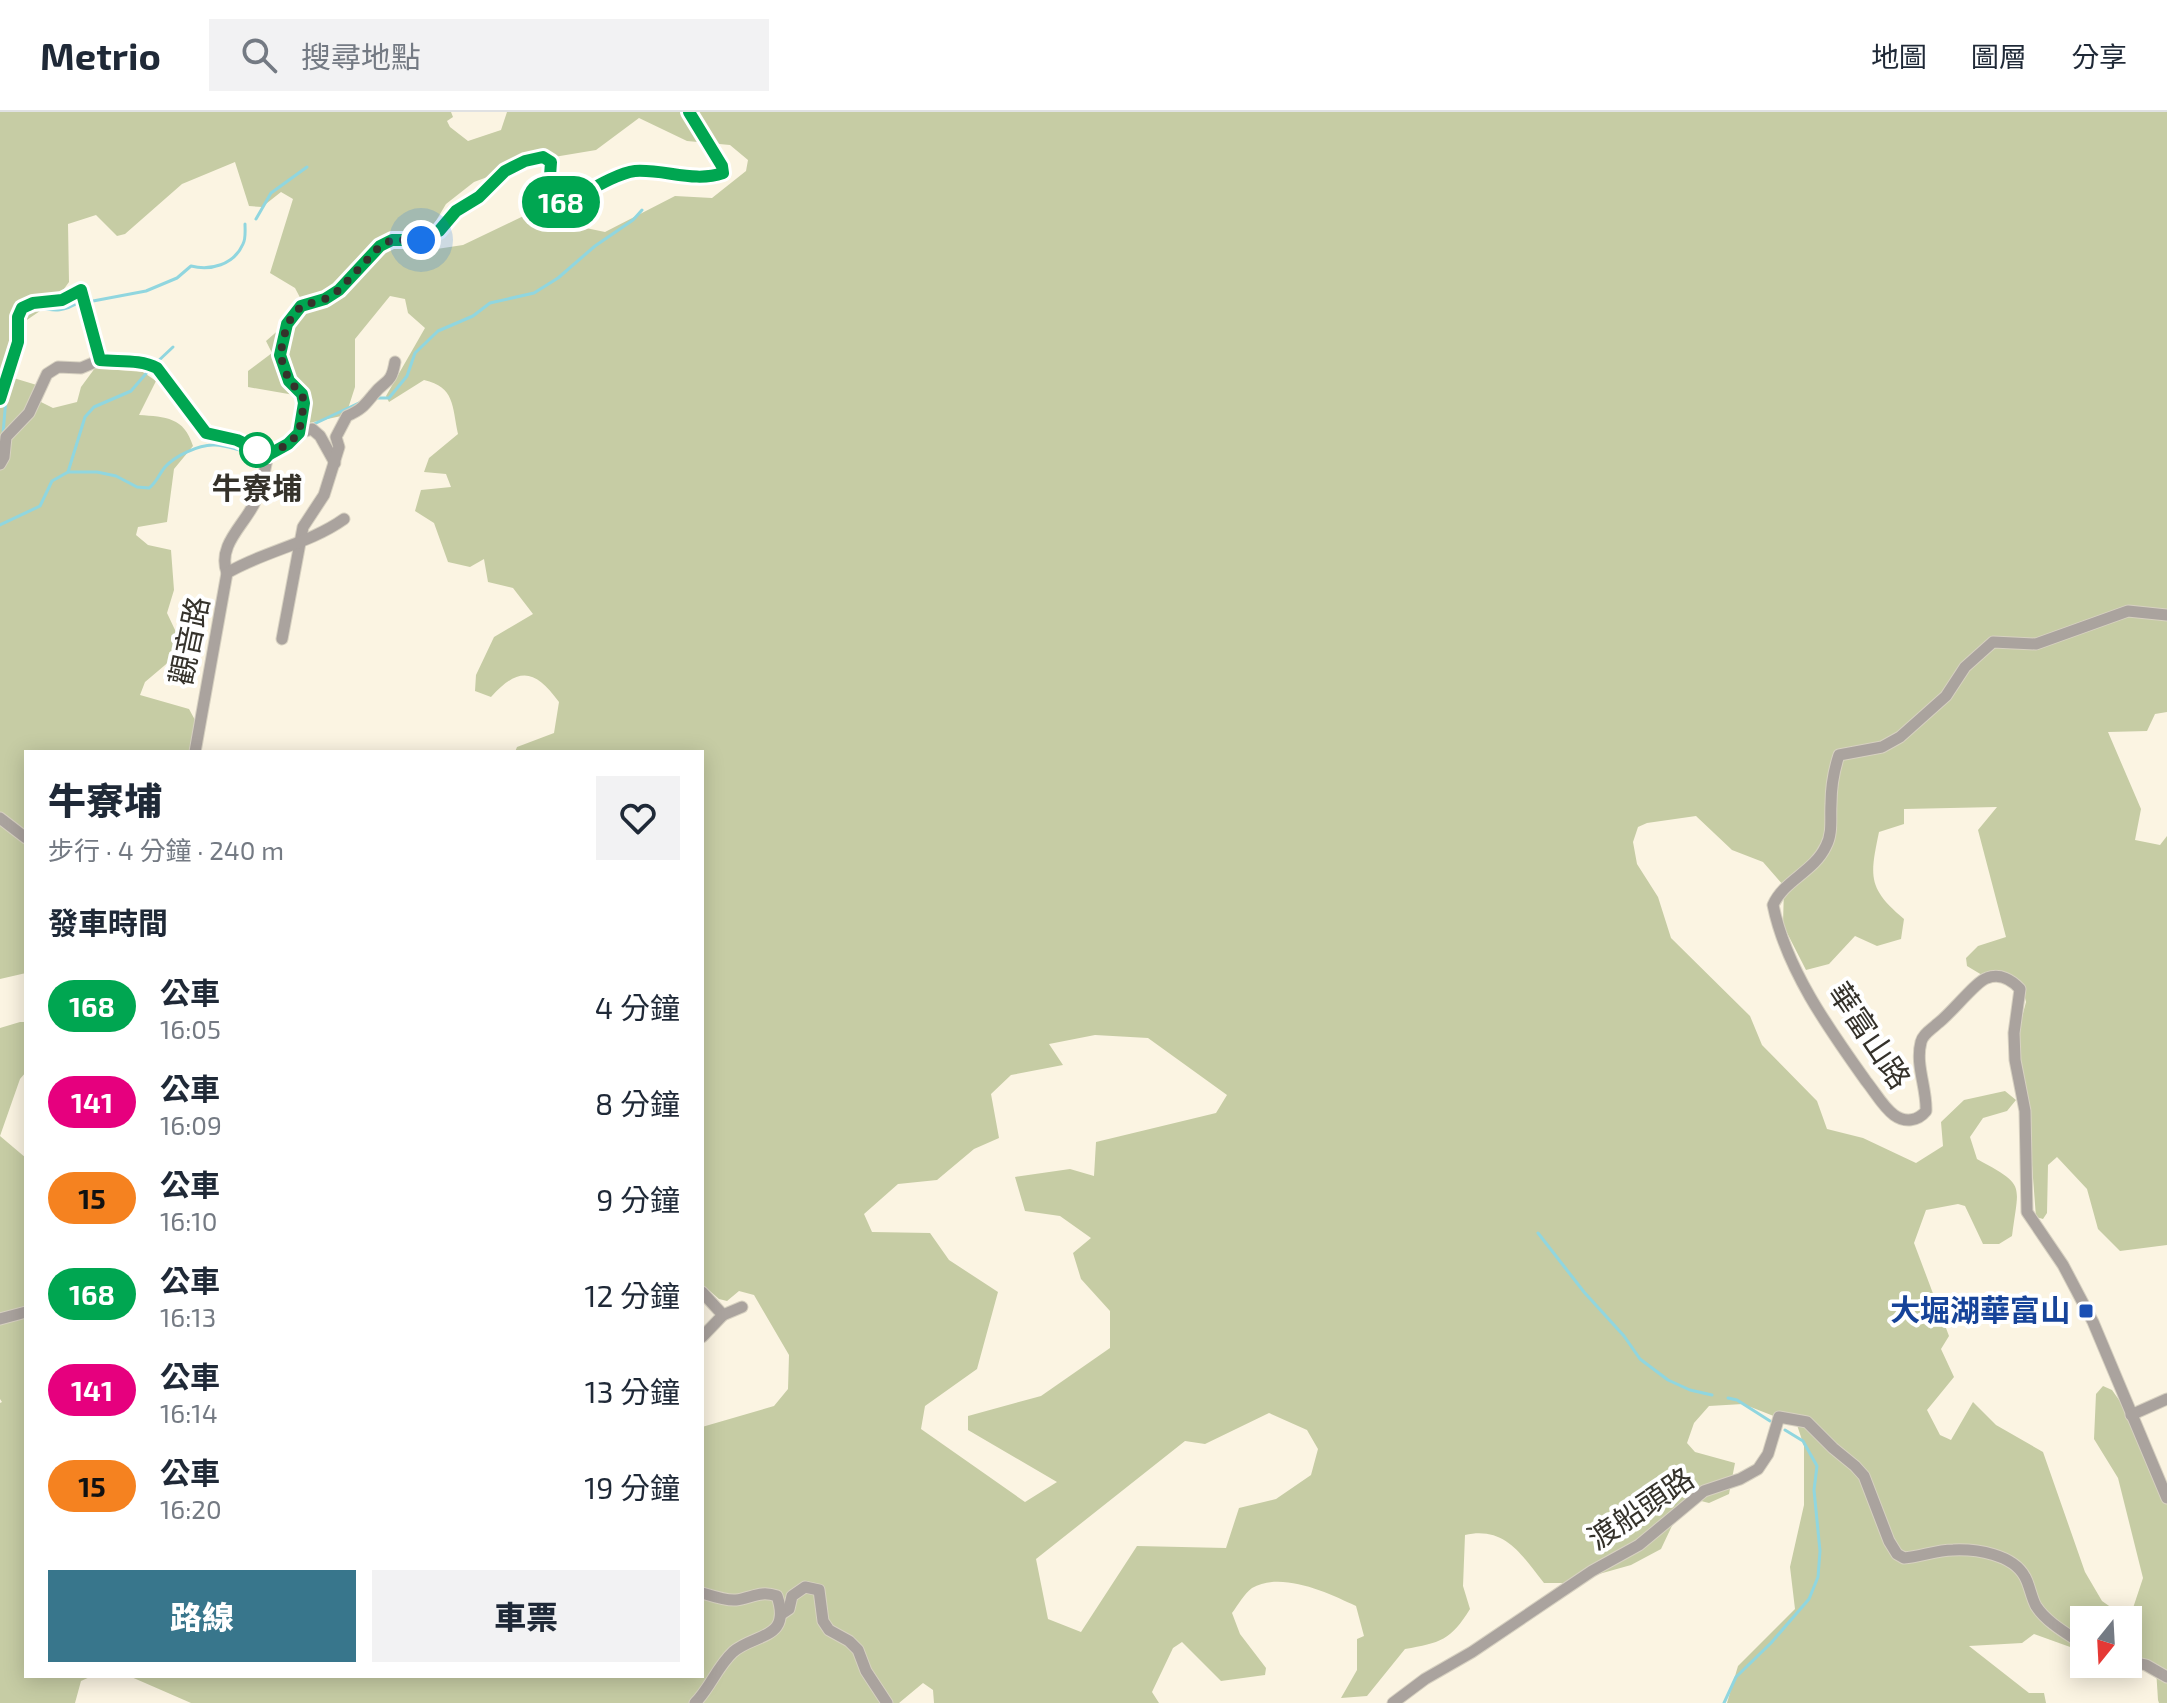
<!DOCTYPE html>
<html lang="zh-TW">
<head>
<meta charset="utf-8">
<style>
	body { margin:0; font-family:"Exo 2","Noto Sans TC",sans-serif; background:#f2f2f3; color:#1f2937; height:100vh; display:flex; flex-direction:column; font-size:30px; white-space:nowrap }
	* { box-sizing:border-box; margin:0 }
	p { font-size:26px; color:#747a83 }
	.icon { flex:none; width:44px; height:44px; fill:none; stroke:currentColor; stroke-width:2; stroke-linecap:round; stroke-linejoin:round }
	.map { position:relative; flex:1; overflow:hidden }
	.sheet { position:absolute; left:24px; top:638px; width:680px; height:928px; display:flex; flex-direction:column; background:#fff; border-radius:0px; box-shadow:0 4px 20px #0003 }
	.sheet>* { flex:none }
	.badge { padding:0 16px; border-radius:26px; font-size:28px; line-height:52px }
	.needle { width:52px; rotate:198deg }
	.buttons { position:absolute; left:2070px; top:1494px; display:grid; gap:16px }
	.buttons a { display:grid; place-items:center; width:72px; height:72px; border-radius:0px; background:#fff; box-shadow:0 4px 20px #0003; font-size:40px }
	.you { position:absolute; width:40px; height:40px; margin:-20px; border:6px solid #fff; border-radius:50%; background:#1a73e8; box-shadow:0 0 0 12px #1a73e833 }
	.map>.badge { position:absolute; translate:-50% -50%; box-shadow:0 0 0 4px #fff }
	h2 { padding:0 24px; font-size:30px; line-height:72px }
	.round { display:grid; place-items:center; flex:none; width:84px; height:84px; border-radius:0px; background:#f2f2f3 }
	.overview { display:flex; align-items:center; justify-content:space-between; height:136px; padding:0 24px }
	h1 { font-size:38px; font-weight:800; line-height:60px }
	.action { display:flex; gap:16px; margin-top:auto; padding:16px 24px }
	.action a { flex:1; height:92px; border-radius:0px; background:#38768c; color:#fff; font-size:32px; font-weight:800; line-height:92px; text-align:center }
	.action a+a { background:#f2f2f3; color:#1f2937 }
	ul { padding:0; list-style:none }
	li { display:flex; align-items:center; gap:24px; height:96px; padding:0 24px }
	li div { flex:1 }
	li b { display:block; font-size:30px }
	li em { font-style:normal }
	li .badge { min-width:88px; font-weight:700; text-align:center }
	header { display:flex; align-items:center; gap:48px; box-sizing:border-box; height:112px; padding:0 40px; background:#fff; border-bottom:2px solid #e0e1e3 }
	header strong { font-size:38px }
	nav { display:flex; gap:44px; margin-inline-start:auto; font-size:28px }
	.search { width:560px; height:72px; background:#f2f2f3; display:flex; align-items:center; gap:20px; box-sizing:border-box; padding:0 28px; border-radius:0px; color:#747a83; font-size:30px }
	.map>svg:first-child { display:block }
	.green { fill:#c6cca4; fill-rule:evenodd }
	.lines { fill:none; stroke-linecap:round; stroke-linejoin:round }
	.stream { stroke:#90d6df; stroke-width:3 }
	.minor-casing { stroke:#d7d1c1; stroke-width:13 }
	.minor { stroke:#aaa39e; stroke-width:11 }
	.line-casing { stroke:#fff; stroke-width:18 }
	.line { stroke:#00a651; stroke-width:12 }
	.walk { stroke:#35322b; stroke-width:8; stroke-dasharray:0 14.4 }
	.stop-dot { fill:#fff; stroke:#00a651; stroke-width:4 }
	.transit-dot { fill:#1a4fb4; stroke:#fff; stroke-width:3 }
	.labels { text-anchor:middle; stroke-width:8; stroke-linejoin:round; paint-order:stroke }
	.stop-label { font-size:30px; font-weight:bold; fill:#35322b; stroke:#fff }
	.street-label { font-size:30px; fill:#35322b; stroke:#fff }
	.transit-label { font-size:30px; font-weight:bold; fill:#164399; stroke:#fff; text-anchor:end }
</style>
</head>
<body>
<header>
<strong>Metrio</strong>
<div class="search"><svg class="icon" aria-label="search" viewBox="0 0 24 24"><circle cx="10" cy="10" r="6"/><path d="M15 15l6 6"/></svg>搜尋地點</div>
<nav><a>地圖</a><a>圖層</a><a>分享</a></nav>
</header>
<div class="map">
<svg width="2167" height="1591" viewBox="0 0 2167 1591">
	<rect width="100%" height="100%" fill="#fbf4e2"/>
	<g class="green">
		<path d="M0 0H451L453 5 447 9 450 15 468 29 501 18 507 0H2167V600L2155 602 2147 619 2108 620 2141 697 2135 728 2160 733 2167 724V1133L2120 1139 2098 1117 2087 1077 2057 1045 2048 1053 2047 1101 2043 1107 2036 1105 2026 975 2013 939 2026 890 2022 874 1982 863 1967 854 1966 846 1978 834 2006 825 1978 718 1997 695 1904 697V712L1879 720C1870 764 1867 776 1904 807L1901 827 1877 834 1855 824 1829 852 1806 858 1783 813 1784 774 1763 750 1732 738 1696 704 1647 711 1638 715 1633 730 1637 752 1658 785 1671 826 1750 904 1762 933 1817 989 1827 1017 1863 1026 1916 1051 1943 1034 1941 1010 1964 988 2005 979 2016 988 2007 999 1983 1006 1970 1025 1977 1047C2026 1074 2019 1070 2012 1124L1999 1132H1983L1965 1094 1958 1092 1926 1098 1914 1131 1949 1224 1941 1237 1954 1265 1927 1298 1940 1323 1951 1328 1973 1290 1996 1313 2043 1340 2085 1460 2102 1489 2129 1508 2143 1466 2118 1366 2094 1327 2096 1282 2103 1274 2112 1278 2131 1305 2144 1346 2167 1388V1591H2159L2158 1588 2156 1557 2118 1552H2128V1508H2084V1540L2034 1522 2022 1531 1969 1534 2029 1581H2044L2046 1591H1727L1738 1554 1795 1497 1790 1455 1804 1393V1334L1797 1313 1743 1292 1709 1294 1694 1311 1687 1331 1695 1340 1735 1351 1729 1382 1709 1391 1697 1388 1679 1399 1661 1437 1631 1453 1567 1471H1544C1522 1444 1506 1414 1465 1423L1463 1474 1470 1497C1451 1528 1440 1531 1405 1537L1367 1584 1341 1586 1357 1558V1527L1364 1524 1356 1494C1328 1481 1282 1459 1252 1476 1244 1482 1238 1493 1232 1501L1240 1522 1266 1556 1265 1563 1221 1569 1182 1530 1173 1536 1152 1580 1159 1591H934L933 1578 923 1571 899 1591H191L129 1564H702V1315L774 1294 788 1277 789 1243 754 1183 739 1179 727 1189 719 1187 702 1172V640H515L517 635 554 621 559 590C535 557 519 554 491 585L475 579 476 563 494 525 533 502 513 476 488 470 484 447 470 455 448 450 434 411 415 399 421 378 451 375 446 362 424 360 429 346 458 322C452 294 455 275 424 268L389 290 386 284 425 216 408 201 405 187 390 184 355 227V275L346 303 309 311 307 288 300 284 248 275V259L272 241 266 229 305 195 295 176 270 161 293 87 281 80 262 95 249 94 235 50 182 72 125 122 117 124 96 103 68 112 69 170 56 188 21 212 7 264 40 274 39 289 53 296 77 290 81 275 95 256 143 260 156 269 139 303C166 305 184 305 193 334L174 357 167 410 138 415 136 423 148 433 171 438 174 478 167 501 184 537 145 570 140 583 189 597 195 608 189 640H26V861L0 867ZM639 6 687 29 730 33 748 48 746 59 712 86 675 84 605 120 567 112 538 97 463 133 430 138 424 129 446 92 474 70 530 49 596 38ZM1095 923 1148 926 1227 983 1216 1001 1096 1030 1094 1064 1070 1057 1015 1065 1025 1099 1060 1104 1091 1126 1073 1141 1081 1167 1110 1199V1236L1041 1284 968 1304V1318L1057 1370 1025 1390 921 1317 925 1294 977 1257 998 1180 949 1148 930 1121 872 1120 864 1102 898 1072 937 1068 974 1037 999 1026 991 982 1011 963 1063 953 1049 932ZM1269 1301 1307 1318 1318 1337 1311 1363 1276 1387 1239 1396 1226 1436 1137 1434 1081 1520 1048 1507 1036 1447 1185 1329 1205 1332Z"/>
		<polygon points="20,910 26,910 26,960 20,967 0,1024 26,1046 26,1564 92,1564 81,1569 75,1591 0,1591 0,1291 2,1290 0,1287 0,916"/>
	</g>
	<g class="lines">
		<g class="stream">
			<polyline points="256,107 271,81 307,55"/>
			<path d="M93 189 146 179 177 166 191 154C210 159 234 153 243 132 246 127 245 118 245 112"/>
			<path d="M22 212 26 203 39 195C55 200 65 199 79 190"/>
			<polyline points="155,252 173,235"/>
			<polyline points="376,286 389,286 407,264 415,241 438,219 473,204 490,191 534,181 558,166 595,134 633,108 642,98"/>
			<polyline points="314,312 361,290"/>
			<polyline points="3,322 6,286"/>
			<polyline points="68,360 85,305 94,295 131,279 150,257"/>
			<path d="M0 413 40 394 52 369 68 360H97L116 364 137 375 149 376C157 370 159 362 165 355 175 344 198 333 213 333 221 332 232 336 240 338"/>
			<polyline points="1538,1121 1584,1180 1624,1224 1640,1247 1668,1268 1690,1278 1712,1283"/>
			<polyline points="1728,1286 1737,1288 1770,1309"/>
			<polyline points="1724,1591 1736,1565 1771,1531 1809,1487 1818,1465 1820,1439 1814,1378 1817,1354 1803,1329 1785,1318"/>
		</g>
		<g class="minor-casing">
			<g id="minor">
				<polyline points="0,287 18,230 18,205 22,196 33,191 62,188 81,178 100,248"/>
				<polyline points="299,321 312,317 320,324 335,351"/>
				<polyline points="0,352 4,345 6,325 29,301 47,262 58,255 81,256 100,248 139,249 157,256 206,321 237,328 268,343 288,332 299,321 304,291 302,282 289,269 280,243 281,231 287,212 301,194 325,187 339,178 380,134 392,128 421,128 439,119 456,99 479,85 505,59 525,49 543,45 551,50 549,78 555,88 566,91 630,60 712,65 723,61 722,54 689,0"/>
				<path d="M227 461C217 434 243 414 254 392 262 377 264 360 268 343"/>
				<path d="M2167 503 2128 499 2036 532 1993 530 1965 555 1946 584 1900 625 1882 635 1839 643C1834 658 1831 675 1831 692 1830 706 1833 721 1826 734 1814 760 1784 768 1773 793 1786 857 1829 917 1866 969 1875 980 1883 995 1894 1003 1905 1011 1918 1009 1926 999 1927 976 1915 953 1921 930 1923 922 1931 918 1937 912 1950 903 1976 869 1987 866 2000 861 2012 868 2020 877L2014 921 2015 948 2025 999 2027 1100 2063 1153 2093 1210 2167 1386"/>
				<path d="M282 527 303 415 324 383 339 335 336 325 347 304C361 298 364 294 373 283 385 267 391 274 395 250"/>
				<path d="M195 640 227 461C264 439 309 432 344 407"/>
				<polyline points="0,706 26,726"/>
				<polyline points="702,1180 723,1203 702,1225"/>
				<polyline points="723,1203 742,1195"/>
				<polyline points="0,1207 26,1200"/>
				<polyline points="2131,1303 2167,1287"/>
				<polyline points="783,1501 789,1497 792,1484 805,1475 819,1478 823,1509 829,1518 849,1529 858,1538 866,1559 887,1591"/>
				<polyline points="2128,1549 2146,1553 2167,1565"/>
				<path d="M695 1591C710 1576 717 1555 733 1540 755 1521 792 1528 777 1484 760 1478 752 1486 736 1488 726 1489 712 1484 702 1481"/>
				<path d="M1393 1591 1425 1567 1472 1540 1592 1459 1639 1433 1704 1379 1740 1367 1758 1357 1768 1342 1779 1305 1807 1310 1833 1336 1855 1354 1864 1364 1889 1429 1897 1442 1904 1446C1920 1445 1936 1438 1953 1438 1976 1437 2013 1442 2025 1465 2030 1474 2031 1485 2036 1494 2047 1511 2068 1522 2084 1533"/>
			</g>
		</g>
		<use href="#minor" class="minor"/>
	</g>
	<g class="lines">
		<g class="line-casing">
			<path id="line" d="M0 287 18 230V205L22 196 33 191 62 188 81 178 100 248C120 250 140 247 157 256L206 321 237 328 268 343 288 332 299 321 304 291 302 282 289 269 280 243 287 212 301 194 325 187 339 178 380 134 392 128H421L439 119 456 99 479 85 505 59 525 49 543 45 551 50 549 78 555 88 566 91C584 82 616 61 635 59 665 57 694 71 723 61L722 54 689 0"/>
		</g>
		<use href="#line" class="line"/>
		<polyline class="walk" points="257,338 268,343 288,332 299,321 304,291 302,282 289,269 280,243 287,212 301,194 325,187 339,178 380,134 392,128 421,128"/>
	</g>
	<circle class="stop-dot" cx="257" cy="338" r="16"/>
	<rect class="transit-dot" x="2078" y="1191" width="16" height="16" rx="4"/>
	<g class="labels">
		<g class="stop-label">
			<text x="257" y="387">牛寮埔</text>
		</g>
		<g class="street-label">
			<text transform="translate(190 529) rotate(-78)" y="10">觀音路</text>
			<text transform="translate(1869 924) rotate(56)" y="10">華富山路</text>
			<text transform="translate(1641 1397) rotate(-34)" y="10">渡船頭路</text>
		</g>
		<g class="transit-label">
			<text x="2070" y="1209">大堀湖華富山</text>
		</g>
	</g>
</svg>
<div class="buttons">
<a><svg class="needle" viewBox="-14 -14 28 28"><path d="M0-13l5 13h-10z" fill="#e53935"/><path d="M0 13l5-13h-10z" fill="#747a83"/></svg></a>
</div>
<div class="you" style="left:421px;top:128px"></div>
<b class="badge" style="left:561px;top:90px;background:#00a651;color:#fff">168</b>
<section class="sheet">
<div class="overview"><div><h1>牛寮埔</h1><p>步行 · 4 分鐘 · 240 m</p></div><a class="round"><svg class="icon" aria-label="heart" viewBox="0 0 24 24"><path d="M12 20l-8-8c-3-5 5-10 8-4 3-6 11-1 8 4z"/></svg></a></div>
<h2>發車時間</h2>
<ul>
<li><span class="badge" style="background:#00a651;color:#fff">168</span><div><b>公車</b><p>16:05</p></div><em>4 分鐘</em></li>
<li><span class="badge" style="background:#e6007e;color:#fff">141</span><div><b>公車</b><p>16:09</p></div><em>8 分鐘</em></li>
<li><span class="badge" style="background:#f58220;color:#111">15</span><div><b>公車</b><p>16:10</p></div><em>9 分鐘</em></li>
<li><span class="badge" style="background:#00a651;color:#fff">168</span><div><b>公車</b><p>16:13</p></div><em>12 分鐘</em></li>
<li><span class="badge" style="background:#e6007e;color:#fff">141</span><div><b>公車</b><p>16:14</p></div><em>13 分鐘</em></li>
<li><span class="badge" style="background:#f58220;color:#111">15</span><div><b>公車</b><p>16:20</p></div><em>19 分鐘</em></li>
</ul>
<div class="action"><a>路線</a><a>車票</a></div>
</section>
</div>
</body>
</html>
